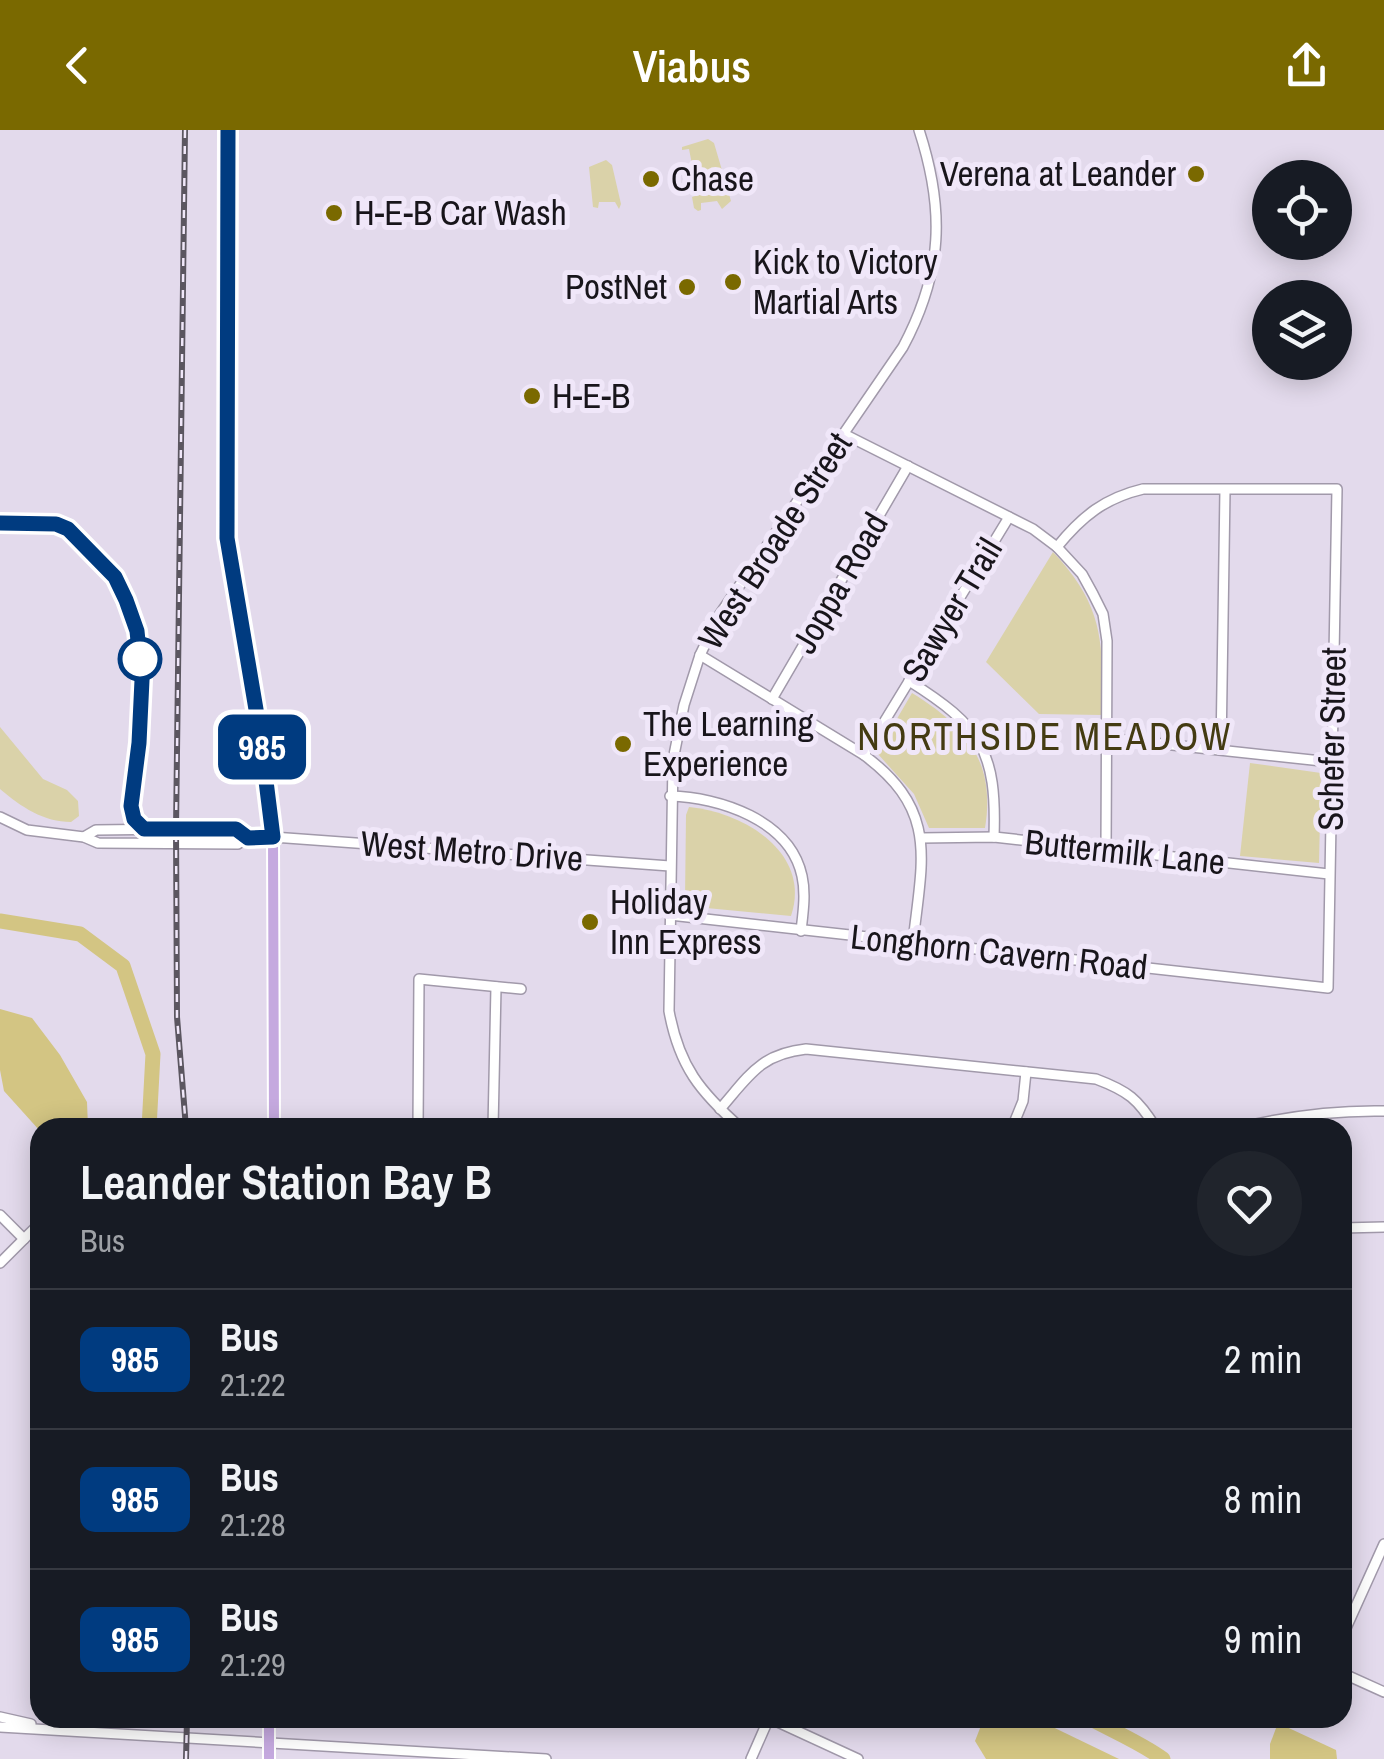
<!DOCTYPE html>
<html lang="en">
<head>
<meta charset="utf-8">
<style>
	body { margin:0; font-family:"Archivo Narrow",sans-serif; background:#20242c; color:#f1f3f6; height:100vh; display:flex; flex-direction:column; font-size:38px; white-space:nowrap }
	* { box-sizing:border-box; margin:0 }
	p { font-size:32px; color:#9ea1a6 }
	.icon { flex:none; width:55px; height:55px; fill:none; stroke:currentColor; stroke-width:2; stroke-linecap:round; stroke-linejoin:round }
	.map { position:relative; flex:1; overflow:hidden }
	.details { position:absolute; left:30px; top:988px; width:1322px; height:610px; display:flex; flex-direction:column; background:#171b24; border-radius:30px; box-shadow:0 5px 25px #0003 }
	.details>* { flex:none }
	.badge { padding:0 20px; border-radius:15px; font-size:35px; line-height:65px }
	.tools { position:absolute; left:1252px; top:30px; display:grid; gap:20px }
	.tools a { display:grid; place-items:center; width:100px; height:100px; border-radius:50%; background:#171b24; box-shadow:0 5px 25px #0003; font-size:50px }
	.map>.badge { position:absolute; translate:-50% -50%; box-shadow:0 0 0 5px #fff }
	.round { display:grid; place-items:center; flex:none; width:105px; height:105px; border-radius:52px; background:#20242c }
	.overview { display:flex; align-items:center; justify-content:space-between; height:170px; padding:0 50px }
	h1 { font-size:48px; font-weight:600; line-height:75px }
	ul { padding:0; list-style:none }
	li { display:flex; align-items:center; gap:30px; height:140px; padding:0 50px; border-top:2px solid #363941 }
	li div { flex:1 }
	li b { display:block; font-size:38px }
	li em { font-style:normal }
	li .badge { min-width:110px; font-weight:700; text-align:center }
	header { display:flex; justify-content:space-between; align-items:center; height:130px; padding:0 50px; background:#7a6900; color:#fff; font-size:45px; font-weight:600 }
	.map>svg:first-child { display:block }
	.green { fill:#dad2a9 }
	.water { fill:#d3c583 }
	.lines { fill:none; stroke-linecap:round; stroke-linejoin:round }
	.river { stroke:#d3c583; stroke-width:15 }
	.minor-casing { stroke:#a199aa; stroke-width:12 }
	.major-casing { stroke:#fff; stroke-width:14 }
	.minor { stroke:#fff; stroke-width:9 }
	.major { stroke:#c5a9df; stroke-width:10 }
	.rail-casing { stroke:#5b5660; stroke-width:6 }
	.rail { stroke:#f0e7f9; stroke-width:2.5; stroke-dasharray:8; stroke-linecap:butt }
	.line-casing { stroke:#fff; stroke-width:22 }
	.line { stroke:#003b80; stroke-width:15 }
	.poi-dot { fill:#7a6900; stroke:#f0e7f9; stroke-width:4 }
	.stop-dot { fill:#fff; stroke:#003b80; stroke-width:5 }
	.labels { text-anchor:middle; stroke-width:10; stroke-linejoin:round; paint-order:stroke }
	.poi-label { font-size:35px; fill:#18151b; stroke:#f0e7f9; text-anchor:start }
	.street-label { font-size:35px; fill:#18151b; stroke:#f0e7f9 }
	.neighbourhood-label { font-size:38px; letter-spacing:2.5px; fill:#443b12; stroke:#f0e7f9 }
</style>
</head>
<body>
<header><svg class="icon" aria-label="back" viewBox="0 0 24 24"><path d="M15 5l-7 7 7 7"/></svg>Viabus<svg class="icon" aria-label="share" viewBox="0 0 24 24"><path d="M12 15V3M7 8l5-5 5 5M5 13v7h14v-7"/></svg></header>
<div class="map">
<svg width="1384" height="1629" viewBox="0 0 1384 1629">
	<rect width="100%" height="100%" fill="#e3daec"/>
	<g class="green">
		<polygon points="708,9 714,13 731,71 722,79 717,71 701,73 701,80 698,81 694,78 692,67 698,65 689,19 682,20 682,17"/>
		<polygon points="606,30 612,35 621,74 619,79 615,72 599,72 598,78 593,77 589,37"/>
		<path d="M1053 422C1105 477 1103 514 1102 585L1039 584 986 532Z"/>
		<path d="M912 563C966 596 996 632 985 698H929L914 664 877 623Z"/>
		<path d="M0 597 43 649 67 660 78 671 79 686 71 692C44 692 21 677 0 659Z"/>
		<polygon points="1250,633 1321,643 1319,733 1240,726"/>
		<path d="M689 677C744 682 812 723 791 786L696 777 685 769 686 685Z"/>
	</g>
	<g class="water">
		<polygon points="0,879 32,888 60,925 87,972 88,997 40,998 40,1001 4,961 0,940"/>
		<polygon points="984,1588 1034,1588 1119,1629 986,1629 975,1611"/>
		<polygon points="1278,1593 1336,1620 1337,1629 1270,1629 1270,1614"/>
	</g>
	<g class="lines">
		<g class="river">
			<polyline points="0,791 80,804 123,836 153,924 149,998"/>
			<path d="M1089 1588C1111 1600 1143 1614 1163 1629"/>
		</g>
		<g class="minor-casing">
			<g id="minor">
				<polyline points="844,304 1033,399 1057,417 1082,444 1093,464 1103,484 1107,511 1106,719"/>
				<path d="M700 525 864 625C939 681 922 729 913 812"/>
				<path d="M909 551C981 596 997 621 994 707"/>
				<polyline points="772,569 908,336"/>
				<polyline points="1107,608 1331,632"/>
				<polyline points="1221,620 1225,360"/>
				<polyline points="864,625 1009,387"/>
				<path d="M670 666C719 667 790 690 802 746 806 764 803 783 801 801"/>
				<polyline points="0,687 27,700 84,707 98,713 238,714 247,707 273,707 670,736"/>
				<polyline points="84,707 96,700 176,699 236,699 247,707"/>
				<polyline points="921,708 994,707 1329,744"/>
				<path d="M670 785 1328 858 1337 359H1143C1105 368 1082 386 1057 417"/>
				<path d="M720 979C749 946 760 924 806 919L1096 949C1128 961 1138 969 1156 998"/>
				<polyline points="418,998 419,849 521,859"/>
				<polyline points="493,998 496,857"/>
				<path d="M741 998C700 962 679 936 669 881L673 630 684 575 700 525 720 484 903 217C943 142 945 80 919 0"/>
				<polyline points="1012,998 1023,971 1026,942"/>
				<path d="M1238 998C1288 986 1333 980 1384 981"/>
				<polyline points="0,1085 24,1109"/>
				<polyline points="1342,1098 1384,1097"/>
				<polyline points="0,1133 40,1093"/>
				<polyline points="1342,1507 1384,1414"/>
				<polyline points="1342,1543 1384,1562"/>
				<polyline points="0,1587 31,1594"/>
				<polyline points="769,1588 858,1629"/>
				<polyline points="0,1597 546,1629"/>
				<polyline points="751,1629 769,1588"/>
			</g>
		</g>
		<g class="major-casing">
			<g id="major">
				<polyline points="229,0 225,375 231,443 260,603 273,707 274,998"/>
				<polyline points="269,1629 269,1588"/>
			</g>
		</g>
		<use href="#minor" class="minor"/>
		<use href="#major" class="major"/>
		<g class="rail-casing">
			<g id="rail">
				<polyline points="185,0 176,699 177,887 186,998"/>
				<polyline points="186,1629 187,1588"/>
			</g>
		</g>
		<use href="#rail" class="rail"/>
	</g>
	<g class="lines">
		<g class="line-casing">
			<polyline id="line" points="0,393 56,394 68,399 115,447 126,470 137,501 142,550 139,613 131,676 134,689 144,699 236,699 248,708 273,707 260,603 227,408 228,0"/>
		</g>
		<use href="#line" class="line"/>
	</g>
	<g class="poi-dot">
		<circle cx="1196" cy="44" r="10"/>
		<circle cx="651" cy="49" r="10"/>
		<circle cx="334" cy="83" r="10"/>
		<circle cx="733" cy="152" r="10"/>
		<circle cx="687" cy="157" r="10"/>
		<circle cx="532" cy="266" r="10"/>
		<circle cx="623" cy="614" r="10"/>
		<circle cx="590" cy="792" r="10"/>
	</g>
	<circle class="stop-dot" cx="140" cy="529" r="20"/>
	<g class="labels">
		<g class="poi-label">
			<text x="1176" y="56" text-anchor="end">Verena at Leander</text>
			<text x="671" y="61">Chase</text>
			<text x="354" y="95">H-E-B Car Wash</text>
			<text x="753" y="144">Kick to Victory<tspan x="753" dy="40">Martial Arts</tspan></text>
			<text x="667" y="169" text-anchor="end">PostNet</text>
			<text x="552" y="278">H-E-B</text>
			<text x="643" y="606">The Learning<tspan x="643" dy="40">Experience</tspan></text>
			<text x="610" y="784">Holiday<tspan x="610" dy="40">Inn Express</tspan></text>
		</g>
		<g class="street-label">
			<text transform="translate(775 411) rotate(-57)" y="12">West Broade Street</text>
			<text transform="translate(840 453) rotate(-60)" y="12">Joppa Road</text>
			<text transform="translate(952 480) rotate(-59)" y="12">Sawyer Trail</text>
			<text transform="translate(1332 609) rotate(-89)" y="12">Schefer Street</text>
			<text transform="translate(472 721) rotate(4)" y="12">West Metro Drive</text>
			<text transform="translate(1125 722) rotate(6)" y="12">Buttermilk Lane</text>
			<text transform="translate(999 822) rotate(6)" y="12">Longhorn Cavern Road</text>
		</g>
		<g class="neighbourhood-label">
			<text x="1045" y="620">NORTHSIDE MEADOW</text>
		</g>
	</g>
</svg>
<div class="tools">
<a><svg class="icon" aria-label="locate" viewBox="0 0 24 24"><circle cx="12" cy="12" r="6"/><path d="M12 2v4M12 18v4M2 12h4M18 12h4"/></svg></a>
<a><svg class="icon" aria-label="layers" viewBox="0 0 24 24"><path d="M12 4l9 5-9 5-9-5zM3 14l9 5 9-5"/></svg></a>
</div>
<b class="badge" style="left:262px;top:617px;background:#003b80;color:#fff">985</b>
<section class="details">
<div class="overview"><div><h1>Leander Station Bay B</h1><p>Bus</p></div><a class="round"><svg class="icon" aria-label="heart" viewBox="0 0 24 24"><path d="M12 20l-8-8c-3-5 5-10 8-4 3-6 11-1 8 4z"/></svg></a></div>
<ul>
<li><span class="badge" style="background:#003b80;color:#fff">985</span><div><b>Bus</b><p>21:22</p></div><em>2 min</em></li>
<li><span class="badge" style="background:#003b80;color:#fff">985</span><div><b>Bus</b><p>21:28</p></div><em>8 min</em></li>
<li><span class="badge" style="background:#003b80;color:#fff">985</span><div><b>Bus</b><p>21:29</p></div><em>9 min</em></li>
</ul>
</section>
</div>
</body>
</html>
